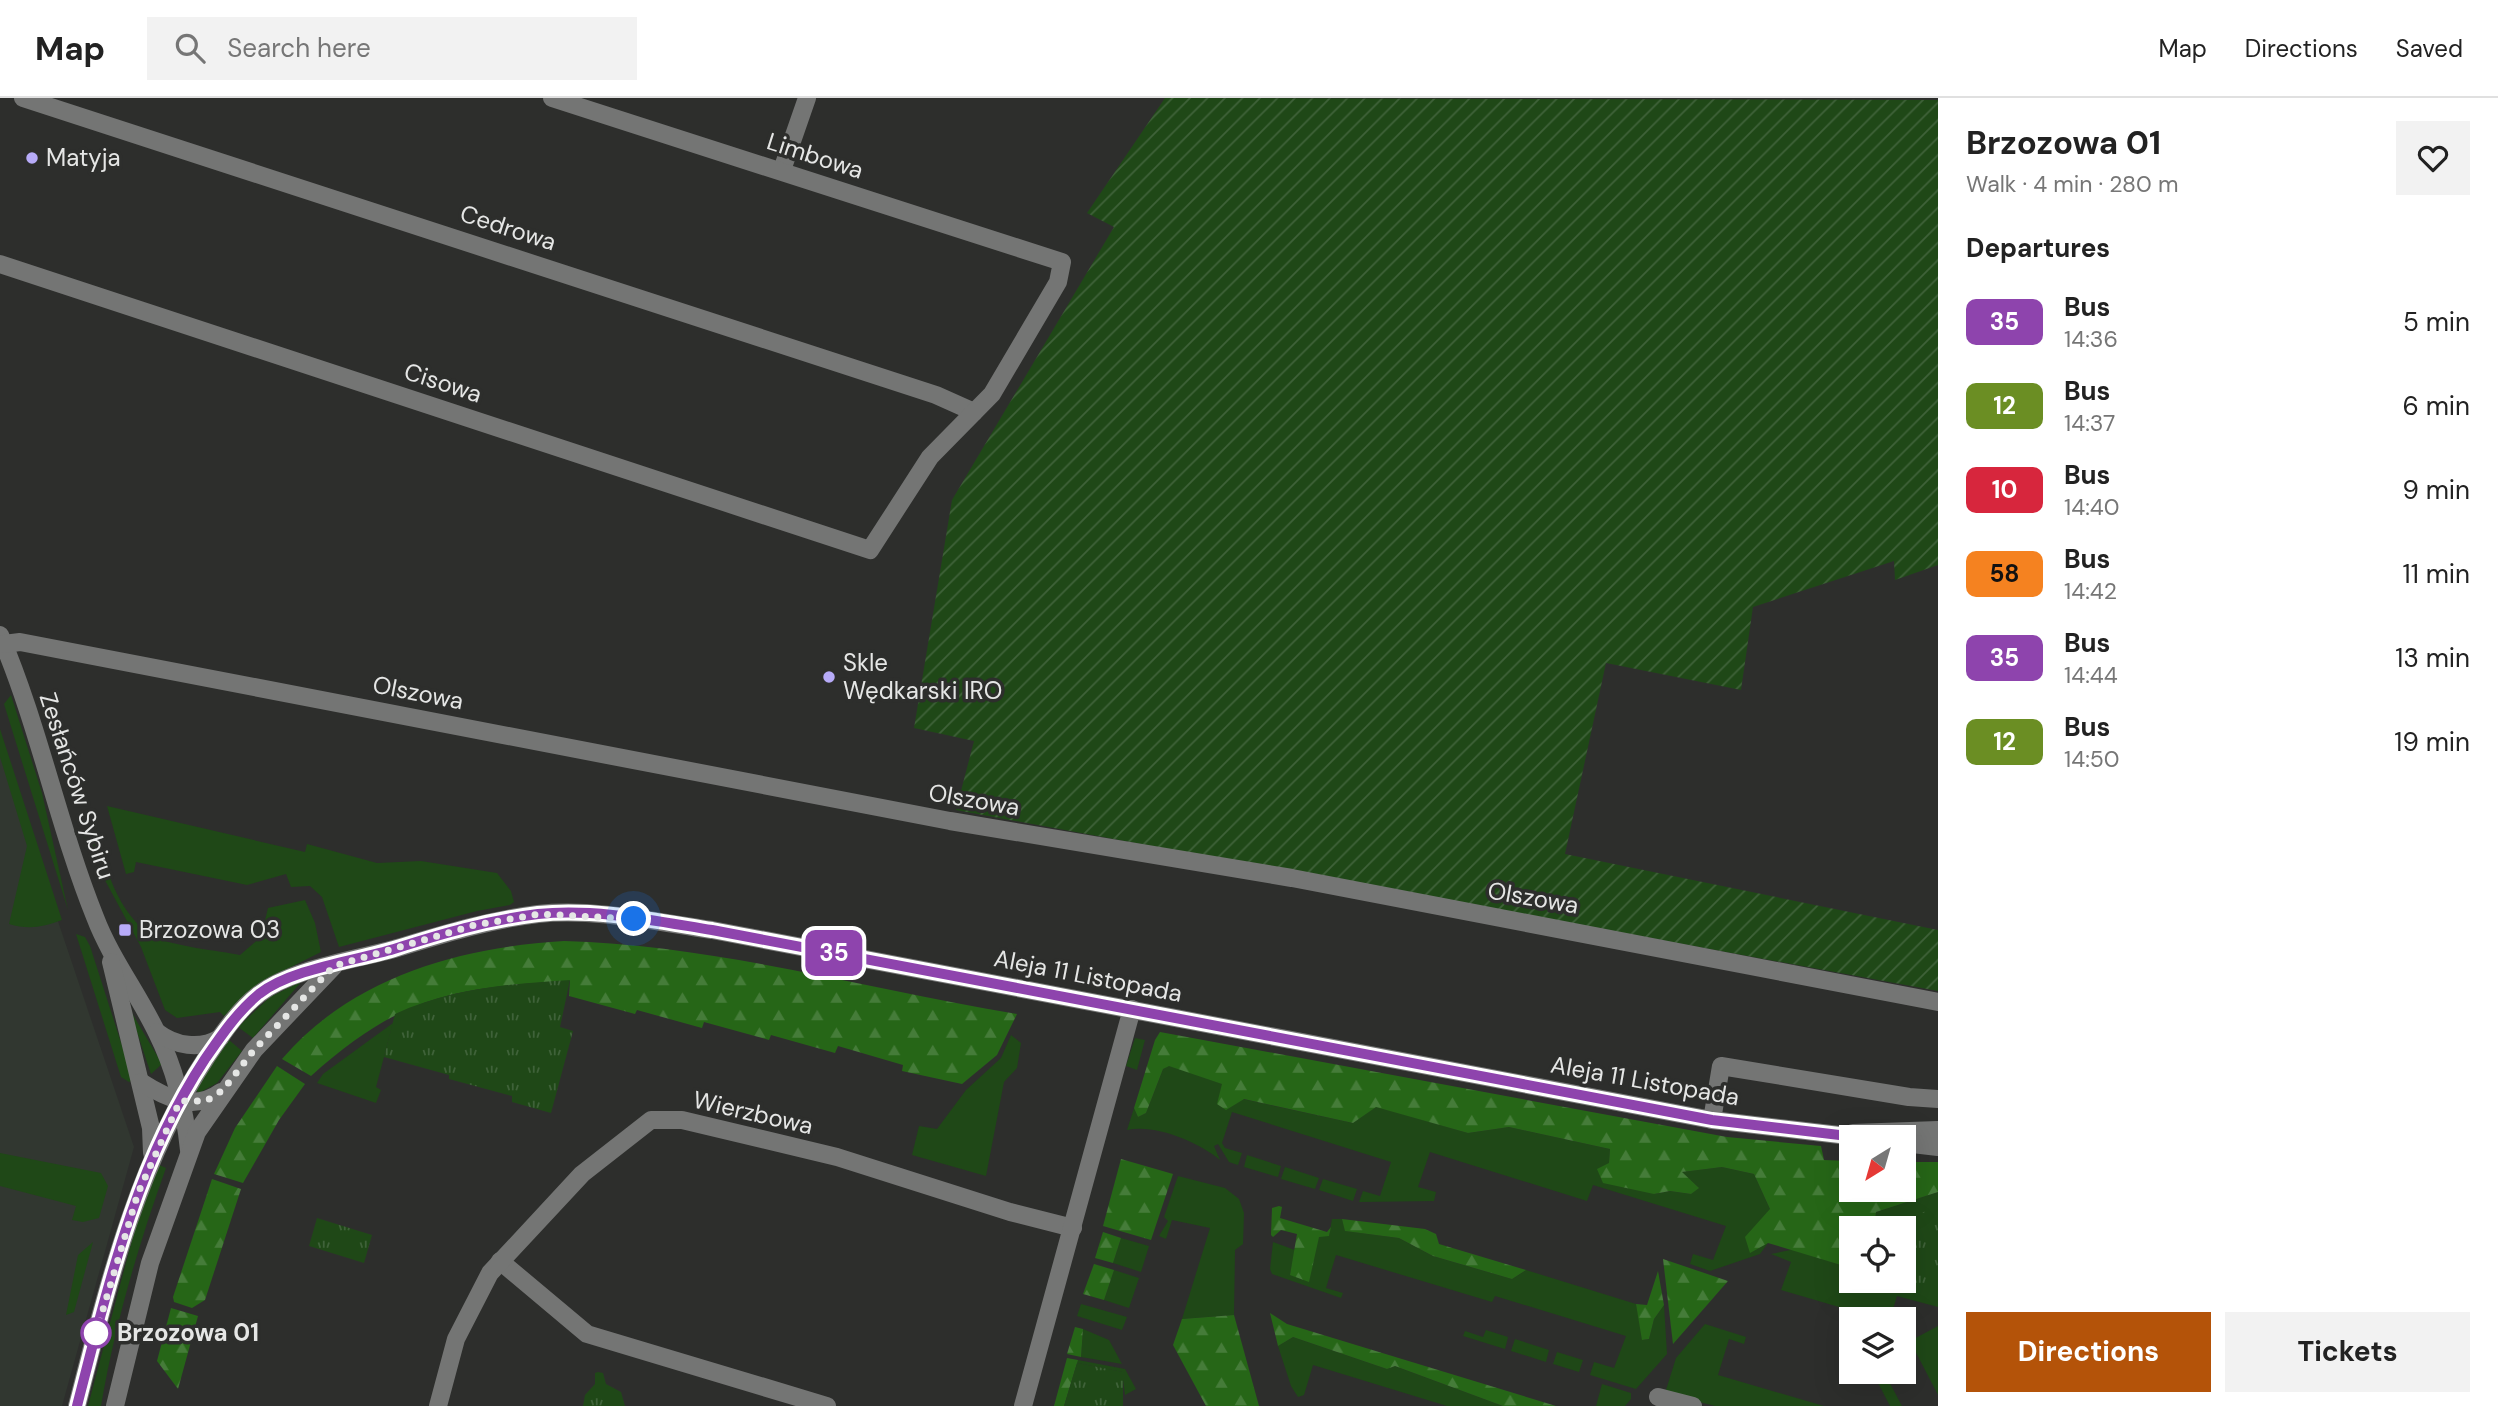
<!DOCTYPE html>
<html lang="en">
<head>
<meta charset="utf-8">
<style>
	body { margin:0; font-family:"DM Sans",sans-serif; background:#f2f2f2; color:#222; height:100vh; display:flex; flex-direction:column; font-size:26px; white-space:nowrap }
	* { box-sizing:border-box; margin:0 }
	p { font-size:23px; color:#767676 }
	.icon { flex:none; width:38px; height:38px; fill:none; stroke:currentColor; stroke-width:2; stroke-linecap:round; stroke-linejoin:round }
	.map { position:relative; flex:1; overflow:hidden }
	.drawer { display:flex; flex-direction:column; background:#fff; width:560px }
	.drawer>* { flex:none }
	.badge { padding:0 14px; border-radius:10px; font-size:24px; line-height:46px }
	.needle { width:46px; rotate:217deg }
	.fabs { position:absolute; left:1839px; top:1027px; display:grid; gap:14px }
	.fabs a { display:grid; place-items:center; width:77px; height:77px; border-radius:0px; background:#fff; box-shadow:0 7px 28px #0002; font-size:35px }
	.you { position:absolute; width:35px; height:35px; margin:-18px; border:5px solid #fff; border-radius:50%; background:#1a73e8; box-shadow:0 0 0 10px #1a73e833 }
	.map>.badge { position:absolute; translate:-50% -50%; box-shadow:0 0 0 4px #fff }
	h2 { padding:0 28px; font-size:26px; line-height:63px }
	.round { display:grid; place-items:center; flex:none; width:74px; height:74px; border-radius:0px; background:#f2f2f2 }
	.headline { display:flex; align-items:center; justify-content:space-between; height:119px; padding:0 28px }
	h1 { font-size:33px; font-weight:700; line-height:52px }
	.action { display:flex; gap:14px; margin-top:auto; padding:14px 28px }
	.action a { flex:1; height:80px; border-radius:0px; background:#b45309; color:#fff; font-size:28px; font-weight:700; line-height:80px; text-align:center }
	.action a+a { background:#f2f2f2; color:#222 }
	ul { padding:0; list-style:none }
	li { display:flex; align-items:center; gap:21px; height:84px; padding:0 28px }
	li div { flex:1 }
	li b { display:block; font-size:26px }
	li em { font-style:normal }
	li .badge { min-width:77px; font-weight:700; text-align:center }
	header { display:flex; align-items:center; gap:42px; box-sizing:border-box; height:98px; padding:0 35px; background:#fff; border-bottom:2px solid #e0e0e0 }
	header strong { font-size:33px }
	nav { display:flex; gap:38px; margin-inline-start:auto; font-size:24px }
	.search { width:490px; height:63px; background:#f2f2f2; display:flex; align-items:center; gap:18px; box-sizing:border-box; padding:0 24px; border-radius:0px; color:#767676; font-size:26px }
	main { display:flex; flex:1; min-height:0 }
	.map>svg:first-child { display:block }
	.built { fill:#313730 }
	.grass { fill:#1f4817 }
	.forest { fill:url(#forest-firs) }
	.park { fill:url(#park-tufts) }
	.garden { fill:url(#garden-furrows) }
	.lines { fill:none; stroke-linecap:round; stroke-linejoin:round }
	.minor { stroke:#747574; stroke-width:18 }
	.line-casing { stroke:#fff; stroke-width:16 }
	.line { stroke:#8e44ad; stroke-width:10 }
	.walk { stroke:#e5e6e5; stroke-width:7; stroke-dasharray:0 12.6 }
	.poi-dot { fill:#b7abf8; stroke:#2d2e2c; stroke-width:2.5 }
	.stop-dot { fill:#fff; stroke:#8e44ad; stroke-width:3.5 }
	.labels { text-anchor:middle; stroke-width:7; stroke-linejoin:round; paint-order:stroke }
	.street-label { font-size:24px; fill:#e5e6e5; stroke:#2d2e2c }
	.poi-label { font-size:24px; fill:#e5e6e5; stroke:#2d2e2c; text-anchor:start }
	.stop-label { font-size:24px; font-weight:bold; fill:#e5e6e5; stroke:#2d2e2c; text-anchor:start }
</style>
</head>
<body>
<header>
<strong>Map</strong>
<div class="search"><svg class="icon" aria-label="search" viewBox="0 0 24 24"><circle cx="10" cy="10" r="6"/><path d="M15 15l6 6"/></svg>Search here</div>
<nav><a>Map</a><a>Directions</a><a>Saved</a></nav>
</header>
<main>
<div class="map">
<svg width="1938" height="1308" viewBox="0 0 1938 1308">
	<defs>
		<pattern id="forest-firs" width="22" height="20" patternUnits="userSpaceOnUse" patternTransform="scale(1.75)"><rect width="22" height="20" fill="#266617"/><path d="M5 1l3.5 6h-7zM16 11l3.5 6h-7z" fill="#457c39"/></pattern>
		<pattern id="park-tufts" width="24" height="20" patternUnits="userSpaceOnUse" patternTransform="scale(1.75)"><rect width="24" height="20" fill="#1f4817"/><path d="M3 7l-1-3M5 7V3M7 7l1-3M15 17l-1-3M17 17v-4M19 17l1-3" fill="none" stroke="#3f6239"/></pattern>
		<pattern id="garden-furrows" width="10" height="10" patternUnits="userSpaceOnUse" patternTransform="scale(1.75)"><rect width="10" height="10" fill="#1f4817"/><path d="M-1 1l2-2M0 10L10 0M9 11l2-2" fill="none" stroke="#3f6239"/></pattern>
	</defs>
	<rect width="100%" height="100%" fill="#2d2e2c"/>
	<polygon class="built" points="0,651 134,1049 62,1308 0,1308"/>
	<g class="grass">
		<polygon points="11,597 42,695 68,812 4,606"/>
		<path d="M0 631 62 822C43 829 29 832 9 826L27 748 0 659Z"/>
		<polygon points="107,708 305,754 307,746 377,765 421,763 497,775 511,793 514,804 510,807 477,813 339,849 322,799 310,788 291,789 286,776 247,787 136,764 134,774 126,776"/>
		<path d="M93 728C106 767 116 817 155 839 172 848 220 853 240 857L261 839 268 810 305 802 315 825 321 854 261 884 224 918 220 914 177 920 165 912 141 849 93 760 81 732Z"/>
		<polygon points="76,836 85,839 90,848 133,982 129,984 121,979"/>
		<polygon points="302,883 253,940 238,929 270,899"/>
		<polygon points="129,910 162,966 151,976"/>
		<polygon points="393,925 376,989 381,992 376,1005 317,985 323,976"/>
		<polygon points="1011,937 1021,945 1017,970 1004,984 986,1078 912,1057 919,1028 937,1031 966,992 1001,960"/>
		<polygon points="1135,940 1145,942 1137,972 1126,968"/>
		<polygon points="229,942 242,953 217,985 199,995 195,991"/>
		<path d="M1169 967 1223 986 1243 1001 1353 1025 1376 1008 1468 1035 1509 1029 1610 1051 1609 1065 1654 1096 1670 1093 1691 1096 1698 1089 1681 1074 1722 1069 1754 1076 1770 1111 1768 1145 1760 1156 1710 1173 1690 1166 1693 1156 1713 1162 1726 1128 1593 1087 1587 1103 1430 1054 1418 1089 1436 1094 1434 1103 1359 1104 1363 1093 1380 1098 1391 1064 1232 1014 1222 1045 1225 1050 1242 1055 1238 1067 1229 1064 1218 1046 1214 1048 1220 1062C1198 1044 1156 1026 1127 1032L1134 1010 1138 1019 1146 1015 1163 971Z"/>
		<polygon points="0,1055 101,1075 108,1088 99,1120 83,1124 72,1122 76,1108 0,1088"/>
		<polygon points="1247,1057 1281,1068 1278,1079 1244,1069"/>
		<path d="M157 1066 166 1070C138 1148 115 1226 101 1308H88L136 1127Z"/>
		<polygon points="1285,1069 1319,1080 1315,1091 1281,1081"/>
		<polygon points="1178,1078 1225,1090 1239,1101 1244,1115 1243,1146 1235,1152 1234,1217 1182,1221 1210,1130 1172,1122 1166,1141 1159,1138 1168,1123 1164,1119"/>
		<polygon points="1323,1081 1357,1091 1353,1103 1319,1092"/>
		<polygon points="1938,1094 1938,1209 1897,1198 1890,1221 1880,1221 1781,1192 1791,1164 1771,1156 1795,1151 1851,1170 1852,1183 1904,1183 1904,1130 1874,1130 1876,1114"/>
		<polygon points="1332,1121 1342,1121 1346,1133 1399,1140 1433,1158 1512,1181 1526,1172 1636,1206 1643,1242 1649,1241 1654,1221 1664,1207 1667,1256 1636,1291 1590,1277 1594,1264 1614,1270 1626,1238 1495,1198 1492,1204 1336,1157 1326,1190 1343,1195 1341,1200 1272,1176 1270,1171 1273,1144 1295,1152 1290,1177 1319,1138 1329,1138"/>
		<polygon points="1121,1140 1149,1148 1141,1174 1113,1165"/>
		<polygon points="93,1144 74,1214 66,1217 78,1157"/>
		<polygon points="1114,1172 1139,1180 1129,1210 1104,1202"/>
		<polygon points="1081,1206 1127,1219 1122,1232 1077,1218"/>
		<polygon points="1705,1226 1746,1239 1744,1246 1729,1241 1718,1277 1824,1308 1715,1308 1665,1295 1676,1260"/>
		<polygon points="1938,1228 1938,1297 1910,1243"/>
		<polygon points="1083,1231 1109,1242 1122,1266 1081,1259"/>
		<polygon points="1486,1232 1508,1239 1505,1251 1463,1238 1465,1233 1483,1239"/>
		<polygon points="1293,1239 1387,1271 1395,1268 1503,1308 1447,1308 1313,1267 1304,1297 1298,1299 1291,1288 1278,1248"/>
		<polygon points="1515,1241 1549,1252 1546,1264 1511,1253"/>
		<polygon points="1557,1254 1583,1262 1579,1274 1553,1266"/>
		<polygon points="1078,1262 1125,1271 1136,1291 1125,1297 1122,1274 1077,1265"/>
		<polygon points="1886,1278 1902,1308 1890,1308 1877,1283"/>
		<polygon points="1602,1286 1631,1295 1631,1301 1625,1308 1596,1308"/>
	</g>
	<g class="forest">
		<path d="M564 843C715 847 867 891 1017 916L997 957 962 986 902 973 903 967 838 948 835 955 771 937 769 942 704 924 702 930 637 912 635 916 569 898 570 883C454 889 400 898 311 978L282 961C352 879 460 849 564 843Z"/>
		<polygon points="1160,934 1727,1039 1821,1048 1824,1062 1851,1063 1852,1092 1904,1092 1904,1064 1938,1064 1938,1094 1876,1114 1874,1130 1852,1130 1851,1170 1768,1145 1750,1155 1745,1139 1770,1111 1754,1076 1722,1069 1682,1074 1699,1090 1691,1096 1670,1093 1654,1096 1603,1085 1597,1071 1609,1065 1610,1051 1509,1029 1468,1035 1376,1009 1353,1025 1244,1001 1226,1012 1217,1006 1222,986 1169,968 1163,971 1146,1015 1138,1019 1134,1010 1155,942"/>
		<polygon points="277,968 305,986 279,1022 243,1085 214,1076 235,1030"/>
		<polygon points="1121,1061 1173,1076 1151,1142 1103,1128"/>
		<polygon points="212,1081 241,1091 205,1202 192,1210 174,1204 173,1199"/>
		<polygon points="1279,1108 1282,1109 1280,1120 1327,1134 1331,1129 1329,1138 1319,1139 1309,1184 1290,1177 1297,1136 1281,1132 1273,1139 1271,1137 1272,1110"/>
		<polygon points="1342,1121 1425,1131 1436,1136 1439,1146 1526,1172 1512,1181 1433,1158 1399,1140 1345,1133"/>
		<polygon points="1103,1134 1121,1140 1113,1165 1095,1160"/>
		<polygon points="1663,1161 1728,1183 1673,1246"/>
		<polygon points="1094,1166 1114,1172 1104,1202 1083,1196"/>
		<polygon points="1658,1173 1664,1207 1654,1221 1649,1241 1642,1242 1636,1206 1647,1207"/>
		<polygon points="171,1210 198,1218 178,1291 157,1263"/>
		<polygon points="1270,1215 1287,1226 1556,1308 1503,1308 1395,1268 1387,1271 1293,1239 1278,1248"/>
		<polygon points="1234,1217 1259,1308 1206,1308 1173,1247 1182,1221"/>
		<polygon points="1075,1229 1083,1231 1081,1259 1067,1256"/>
		<polygon points="1067,1260 1078,1262 1064,1308 1054,1308"/>
	</g>
	<g class="park">
		<path d="M570 882 560 929 573 933 551 1015 512 1004V998L449 981V977L384 959 395 916C452 890 509 886 570 882Z"/>
		<polygon points="1938,1109 1938,1194 1899,1183 1904,1183 1904,1130 1878,1130"/>
		<polygon points="317,1120 372,1137 364,1165 309,1148"/>
		<polygon points="1077,1265 1123,1274 1123,1308 1064,1308"/>
		<polygon points="598,1274 603,1275 606,1286 621,1294 625,1308 583,1308 585,1297 595,1286 595,1275"/>
	</g>
	<polygon class="garden" points="1165,0 1938,2 1938,467 1895,482 1894,463 1753,509 1741,592 1606,565 1565,756 1938,832 1938,893 956,712 974,643 914,630 952,402 1114,129 1087,115"/>
	<g class="lines">
		<g class="minor">
			<polyline points="23,0 936,297 974,314"/>
			<polyline points="782,72 807,0"/>
			<polyline points="0,166 870,452 930,359 992,296 1058,184 1062,164 552,0"/>
			<path d="M0 537C39 628 58 727 95 819 111 861 138 895 157 935 175 971 185 1013 189 1052"/>
			<polyline points="4,546 20,544 950,723 1292,780 1938,904"/>
			<polyline points="111,864 151,1030 152,1055"/>
			<path d="M157 934C175 948 200 952 220 940"/>
			<path d="M141 984C166 1000 194 1014 221 994"/>
			<polyline points="1712,1022 1721,968 1909,999 1938,1001"/>
			<polyline points="1853,1035 1938,1032"/>
			<polyline points="1904,1045 1938,1049"/>
			<polyline points="500,1163 587,1236 827,1308"/>
			<polyline points="1658,1299 1693,1308"/>
			<path d="M77 1308C108 1186 138 1063 208 957 223 935 238 912 259 896 291 871 354 862 394 851 441 837 488 822 538 816 595 810 656 824 712 832L1712 1022 1865 1040"/>
			<polyline points="115,1308 150,1165 197,1034 254,952 334,868"/>
			<polyline points="438,1308 456,1241 490,1175 582,1076 651,1022 682,1022 837,1059 1010,1114 1073,1130"/>
			<polyline points="1023,1308 1132,911"/>
		</g>
	</g>
	<g class="lines">
		<g class="line-casing">
			<path id="line" d="M77 1308C108 1188 136 1066 205 961 221 938 237 914 259 896 291 871 354 863 394 851 441 836 488 822 538 816 595 810 656 823 712 832L1712 1022 1865 1040"/>
		</g>
		<use href="#line" class="line"/>
		<polyline class="walk" points="96,1235 138,1095 180,1003 206,1003 223,992 254,952 334,868 475,827 540,816 634,821"/>
	</g>
	<g class="poi-dot">
		<circle cx="32" cy="60" r="7"/>
		<circle cx="829" cy="579" r="7"/>
		<rect x="118" y="825" width="14" height="14" rx="3.5"/>
	</g>
	<circle class="stop-dot" cx="96" cy="1235" r="14"/>
	<g class="labels">
		<g class="street-label">
			<text transform="translate(815 58) rotate(18)" y="8">Limbowa</text>
			<text transform="translate(508 130) rotate(18)" y="8">Cedrowa</text>
			<text transform="translate(443 285) rotate(18)" y="8">Cisowa</text>
			<text transform="translate(418 595) rotate(11)" y="8">Olszowa</text>
			<text transform="translate(77 688) rotate(72)" y="8">Zesłańców Sybiru</text>
			<text transform="translate(974 702) rotate(10)" y="8">Olszowa</text>
			<text transform="translate(1533 800) rotate(10)" y="8">Olszowa</text>
			<text transform="translate(1088 878) rotate(11)" y="8">Aleja 11 Listopada</text>
			<text transform="translate(1645 983) rotate(10)" y="8">Aleja 11 Listopada</text>
			<text transform="translate(753 1015) rotate(13)" y="8">Wierzbowa</text>
		</g>
		<g class="poi-label">
			<text x="46" y="68">Matyja</text>
			<text x="843" y="573">Skle<tspan x="843" dy="28">Wędkarski IRO</tspan></text>
			<text x="139" y="840">Brzozowa 03</text>
		</g>
		<g class="stop-label">
			<text x="117" y="1243">Brzozowa 01</text>
		</g>
	</g>
</svg>
<div class="fabs">
<a><svg class="needle" viewBox="-14 -14 28 28"><path d="M0-13l5 13h-10z" fill="#e53935"/><path d="M0 13l5-13h-10z" fill="#767676"/></svg></a>
<a><svg class="icon" aria-label="locate" viewBox="0 0 24 24"><circle cx="12" cy="12" r="6"/><path d="M12 2v4M12 18v4M2 12h4M18 12h4"/></svg></a>
<a><svg class="icon" aria-label="layers" viewBox="0 0 24 24"><path d="M12 4l9 5-9 5-9-5zM3 14l9 5 9-5"/></svg></a>
</div>
<div class="you" style="left:634px;top:821px"></div>
<b class="badge" style="left:834px;top:855px;background:#8e44ad;color:#fff">35</b>
</div>
<section class="drawer">
<div class="headline"><div><h1>Brzozowa 01</h1><p>Walk · 4 min · 280 m</p></div><a class="round"><svg class="icon" aria-label="heart" viewBox="0 0 24 24"><path d="M12 20l-8-8c-3-5 5-10 8-4 3-6 11-1 8 4z"/></svg></a></div>
<h2>Departures</h2>
<ul>
<li><span class="badge" style="background:#8e44ad;color:#fff">35</span><div><b>Bus</b><p>14:36</p></div><em>5 min</em></li>
<li><span class="badge" style="background:#6b8e23;color:#fff">12</span><div><b>Bus</b><p>14:37</p></div><em>6 min</em></li>
<li><span class="badge" style="background:#d7263d;color:#fff">10</span><div><b>Bus</b><p>14:40</p></div><em>9 min</em></li>
<li><span class="badge" style="background:#f58220;color:#111">58</span><div><b>Bus</b><p>14:42</p></div><em>11 min</em></li>
<li><span class="badge" style="background:#8e44ad;color:#fff">35</span><div><b>Bus</b><p>14:44</p></div><em>13 min</em></li>
<li><span class="badge" style="background:#6b8e23;color:#fff">12</span><div><b>Bus</b><p>14:50</p></div><em>19 min</em></li>
</ul>
<div class="action"><a>Directions</a><a>Tickets</a></div>
</section>
</main>
</body>
</html>
